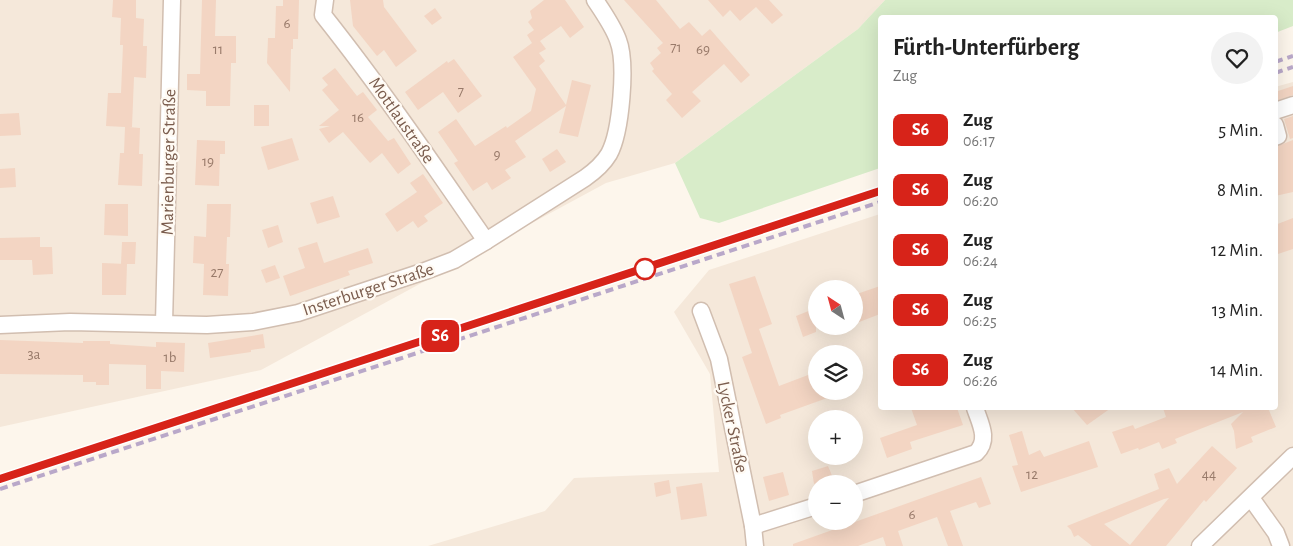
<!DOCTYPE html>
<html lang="de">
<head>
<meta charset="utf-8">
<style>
	body { margin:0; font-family:"Alegreya Sans",sans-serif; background:#f2f2f2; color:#222; height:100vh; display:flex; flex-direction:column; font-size:19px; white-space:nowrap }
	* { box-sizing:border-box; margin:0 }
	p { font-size:16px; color:#767676 }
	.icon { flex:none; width:28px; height:28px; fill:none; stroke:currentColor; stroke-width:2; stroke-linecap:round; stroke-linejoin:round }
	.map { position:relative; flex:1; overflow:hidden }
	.side { position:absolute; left:878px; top:15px; width:400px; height:395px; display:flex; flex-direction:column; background:#fff; border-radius:5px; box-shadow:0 5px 20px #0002 }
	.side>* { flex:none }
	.badge { padding:0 10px; border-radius:8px; font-size:18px; line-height:32px }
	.needle { width:32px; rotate:324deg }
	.fabs { position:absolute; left:808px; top:280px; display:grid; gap:10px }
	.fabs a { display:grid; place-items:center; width:55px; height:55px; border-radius:50%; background:#fff; box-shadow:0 5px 20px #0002; font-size:25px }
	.map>.badge { position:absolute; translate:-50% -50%; box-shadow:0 0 0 2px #fff }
	.round { display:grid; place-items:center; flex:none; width:52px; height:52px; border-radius:26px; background:#f2f2f2 }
	.head { display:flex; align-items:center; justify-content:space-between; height:85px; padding:0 15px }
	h1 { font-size:24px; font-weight:700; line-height:38px }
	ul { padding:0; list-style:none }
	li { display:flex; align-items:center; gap:15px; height:60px; padding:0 15px }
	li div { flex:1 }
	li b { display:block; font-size:19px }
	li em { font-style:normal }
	li .badge { min-width:55px; font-weight:700; text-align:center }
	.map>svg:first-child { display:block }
	.residential { fill:#f5e8da; fill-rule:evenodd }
	.green { fill:#d8ecc9 }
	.building { fill:#f3d5c3; fill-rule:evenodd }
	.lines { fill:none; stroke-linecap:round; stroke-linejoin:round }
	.street-casing { stroke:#d1beb0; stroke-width:19 }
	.street { stroke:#fff; stroke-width:16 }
	.rail { stroke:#b9a8c9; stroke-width:4; stroke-dasharray:8 5; stroke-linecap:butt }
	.line-casing { stroke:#fff; stroke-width:11 }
	.line { stroke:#d72319; stroke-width:8 }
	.stop-dot { fill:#fff; stroke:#d72319; stroke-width:2.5 }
	.labels { text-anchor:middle; stroke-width:4.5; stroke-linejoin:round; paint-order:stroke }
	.number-label { font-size:15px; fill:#987a6a }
	.street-label { font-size:18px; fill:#7a5c4d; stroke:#fffaf3 }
</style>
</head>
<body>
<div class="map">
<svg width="1293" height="546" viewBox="0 0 1293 546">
	<rect width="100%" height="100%" fill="#fdf6ec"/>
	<g class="residential">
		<polygon points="0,0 885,0 858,29 675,163 606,183 261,370 0,427"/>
		<path d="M1293 82V546H428L545 511 574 478 719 472 710 374 674 312 709 270 880 214V408H1275V87ZM816 289H854V326H816ZM816 354H854V391H816ZM816 419H854V456H816ZM816 484H854V521H816Z"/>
	</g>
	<polygon class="green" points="885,0 1293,0 1293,26 1275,33 1275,18 880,18 880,168 719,223 700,218 675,163 858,29"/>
	<g class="building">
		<polygon points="113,0 136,0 136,18 144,19 143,46 147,46 146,78 134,77 132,127 129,127 140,128 139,154 143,154 142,186 118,185 120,153 124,153 125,127 106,126 108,93 121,93 123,45 120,45 121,18 112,17"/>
		<polygon points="202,0 216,0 215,36 236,36 236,63 231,63 230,106 206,106 206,91 187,90 187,74 200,74"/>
		<polygon points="283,0 299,0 298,39 293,39 293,49 291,49 290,92 267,63 268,38 275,38 276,6 283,6"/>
		<polygon points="350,0 383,0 384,7 417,51 396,67 384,50 377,56 353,26"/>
		<polygon points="544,0 565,0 584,27 570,38 561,26 540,41 546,49 539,53 545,61 539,66 566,105 572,80 591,85 578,137 559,133 566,106 515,141 526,157 505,170 511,178 492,190 487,182 473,191 454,163 458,161 438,132 456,119 475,146 506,126 507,128 531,111 536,89 513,57 532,43 527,35 534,30 528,22 532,18 530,11"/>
		<polygon points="624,0 656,0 680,29 689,22 702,36 710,29 750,75 741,83 724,64 692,92 701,101 682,118 666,100 672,94 652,71 654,69 650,63 661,53 657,48 663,43"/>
		<polygon points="708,0 769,0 783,15 772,24 756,7 740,21 730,10 723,17"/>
		<polygon points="435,8 442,18 432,25 424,16"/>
		<polygon points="454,59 482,96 458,113 443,92 418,110 405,92 447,61 448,63"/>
		<polygon points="335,68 357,96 363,92 377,110 368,117 388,141 394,138 411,164 398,174 382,153 370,163 343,132 329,143 319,129 330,126 319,126 339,110 322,90 328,85 322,78"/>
		<polygon points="1293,86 1293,95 1278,100 1275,92"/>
		<rect x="254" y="105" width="15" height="21"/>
		<polygon points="19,113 21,135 0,136 0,114"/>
		<polygon points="1293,116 1293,138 1290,139 1284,119"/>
		<polygon points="292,138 299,160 268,170 261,147"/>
		<polygon points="197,140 225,141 225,154 220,154 219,186 195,185"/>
		<polygon points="1293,140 1293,192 1275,196 1275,147"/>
		<polygon points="557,149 566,162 550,172 542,159"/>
		<polygon points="15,168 16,187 0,188 0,169"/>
		<polygon points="423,174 443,203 424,216 428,221 418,228 413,221 397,232 385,214 417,192 410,183"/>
		<polygon points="333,196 340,217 317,224 310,203"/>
		<polygon points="105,204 128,204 128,236 104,235"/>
		<polygon points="207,204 231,204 230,237 227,237 226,264 229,264 228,296 203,295 204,264 193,263 194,236 206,237"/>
		<polygon points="1293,218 1293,249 1275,255 1275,225"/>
		<polygon points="278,225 283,242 268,248 262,230"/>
		<polygon points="40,237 40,247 52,247 53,274 33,275 32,260 0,260 0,238"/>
		<polygon points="122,242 136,242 135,264 121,264"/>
		<polygon points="317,242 324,263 368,248 373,263 348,271 350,275 290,296 283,276 305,268 298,248"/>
		<polygon points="102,263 127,264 126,295 102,295"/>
		<polygon points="275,265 280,278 266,283 261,270"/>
		<polygon points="755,276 772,324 759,329 779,386 816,372 816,391 841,391 841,393 780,415 781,418 766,424 742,357 752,353 729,284"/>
		<polygon points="880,286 880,314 854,324 854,295"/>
		<polygon points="816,308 816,332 803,337 796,316"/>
		<polygon points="263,334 265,348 251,350 251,352 210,358 208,343"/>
		<polygon points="0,340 83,343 83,341 110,341 110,344 156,347 156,342 185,343 184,372 161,371 161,389 146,389 146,365 109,364 109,385 96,385 96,382 83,382 83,375 0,374"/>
		<polygon points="911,408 957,408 963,425 910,442 912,449 887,458 880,438 917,425"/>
		<polygon points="1072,408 1111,408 1087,425"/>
		<polygon points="1163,408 1268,408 1276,427 1251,437 1253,442 1236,449 1234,431 1231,424 1243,412 1175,439 1177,443 1162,449 1159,442 1139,450 1138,448 1121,454 1112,432 1133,425 1135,429 1166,417"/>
		<polygon points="1022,431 1029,455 1040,450 1044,457 1089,441 1098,467 1021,492 1012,466 1018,465 1009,435"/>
		<path d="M1212 446 1237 468 1206 502 1204 500 1166 546H1092L1078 535 1074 537 1071 530 1067 526 1159 489 1154 474 1169 468 1177 484ZM1169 498 1130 545 1104 524 1164 499Z"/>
		<polygon points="828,466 833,478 814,484 812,471"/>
		<polygon points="783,472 789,495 769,501 763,477"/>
		<polygon points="981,477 991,504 979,508 976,502 950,511 963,546 948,546 937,517 898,531 903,546 886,546 883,537 858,546 793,546 793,544"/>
		<polygon points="669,480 671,493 656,497 654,483"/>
		<polygon points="702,483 707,516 681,520 676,487"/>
	</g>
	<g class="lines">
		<g class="street-casing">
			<g id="street">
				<path d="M325 0 323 15C381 88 433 164 486 241"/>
				<polyline points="1275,111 1293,105"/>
				<polyline points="1275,125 1278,136 1275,137"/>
				<polyline points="701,311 719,359 753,526 755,546"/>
				<polyline points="164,323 172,0"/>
				<path d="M0 325 70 322 207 325 253 322 298 313 425 271 454 260 486 241 585 178C595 171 603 164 609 154 621 132 627 63 618 40 613 26 603 12 595 0"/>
				<path d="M854 494 976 453C990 440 980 423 975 408"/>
				<polyline points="1251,498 1276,533 1281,546"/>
				<polyline points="753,526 816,506"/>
				<polyline points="1200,546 1293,456"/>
			</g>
		</g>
		<use href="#street" class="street"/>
		<g class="rail">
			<polyline points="1275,62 1293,56"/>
			<polyline points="1275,73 1293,67"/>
			<polyline points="0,479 880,191"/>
			<polyline points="0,489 880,202"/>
		</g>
	</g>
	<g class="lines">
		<g class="line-casing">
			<polyline id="line" points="0,479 880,191"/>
		</g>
		<use href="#line" class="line"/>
	</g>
	<circle class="stop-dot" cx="645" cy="269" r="10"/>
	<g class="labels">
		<g class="number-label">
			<text x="287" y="28">6</text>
			<text x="676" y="52">71</text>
			<text x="218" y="54">11</text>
			<text x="703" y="54">69</text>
			<text x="461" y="96">7</text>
			<text x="358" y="122">16</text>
			<text x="497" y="159">9</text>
			<text x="208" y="166">19</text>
			<text x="217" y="277">27</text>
			<text x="34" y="359">3a</text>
			<text x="170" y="362">1b</text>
			<text x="1032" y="479">12</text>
			<text x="1209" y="479">44</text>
			<text x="912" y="519">6</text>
		</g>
		<g class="street-label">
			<text transform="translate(402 120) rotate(55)" y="6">Mottlaustraße</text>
			<text transform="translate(168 162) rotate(-89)" y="6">Marienburger Straße</text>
			<text transform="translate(368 289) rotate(-18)" y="6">Insterburger Straße</text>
			<text transform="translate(733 427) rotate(78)" y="6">Lycker Straße</text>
		</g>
	</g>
</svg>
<div class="fabs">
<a><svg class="needle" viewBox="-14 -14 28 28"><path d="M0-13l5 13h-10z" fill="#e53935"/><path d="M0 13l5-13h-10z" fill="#767676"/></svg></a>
<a><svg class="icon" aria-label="layers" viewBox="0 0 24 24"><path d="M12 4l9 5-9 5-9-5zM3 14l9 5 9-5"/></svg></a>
<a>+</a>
<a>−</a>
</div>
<b class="badge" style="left:440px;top:336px;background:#d72319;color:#fff">S6</b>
<section class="side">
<div class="head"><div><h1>Fürth-Unterfürberg</h1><p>Zug</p></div><a class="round"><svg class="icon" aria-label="heart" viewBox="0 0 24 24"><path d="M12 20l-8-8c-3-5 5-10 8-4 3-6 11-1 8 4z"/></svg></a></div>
<ul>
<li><span class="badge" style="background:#d72319;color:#fff">S6</span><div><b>Zug</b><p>06:17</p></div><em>5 Min.</em></li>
<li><span class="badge" style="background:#d72319;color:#fff">S6</span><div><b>Zug</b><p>06:20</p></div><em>8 Min.</em></li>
<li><span class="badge" style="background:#d72319;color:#fff">S6</span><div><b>Zug</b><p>06:24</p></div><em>12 Min.</em></li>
<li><span class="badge" style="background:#d72319;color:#fff">S6</span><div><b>Zug</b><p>06:25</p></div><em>13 Min.</em></li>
<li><span class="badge" style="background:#d72319;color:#fff">S6</span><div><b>Zug</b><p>06:26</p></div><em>14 Min.</em></li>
</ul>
</section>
</div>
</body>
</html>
